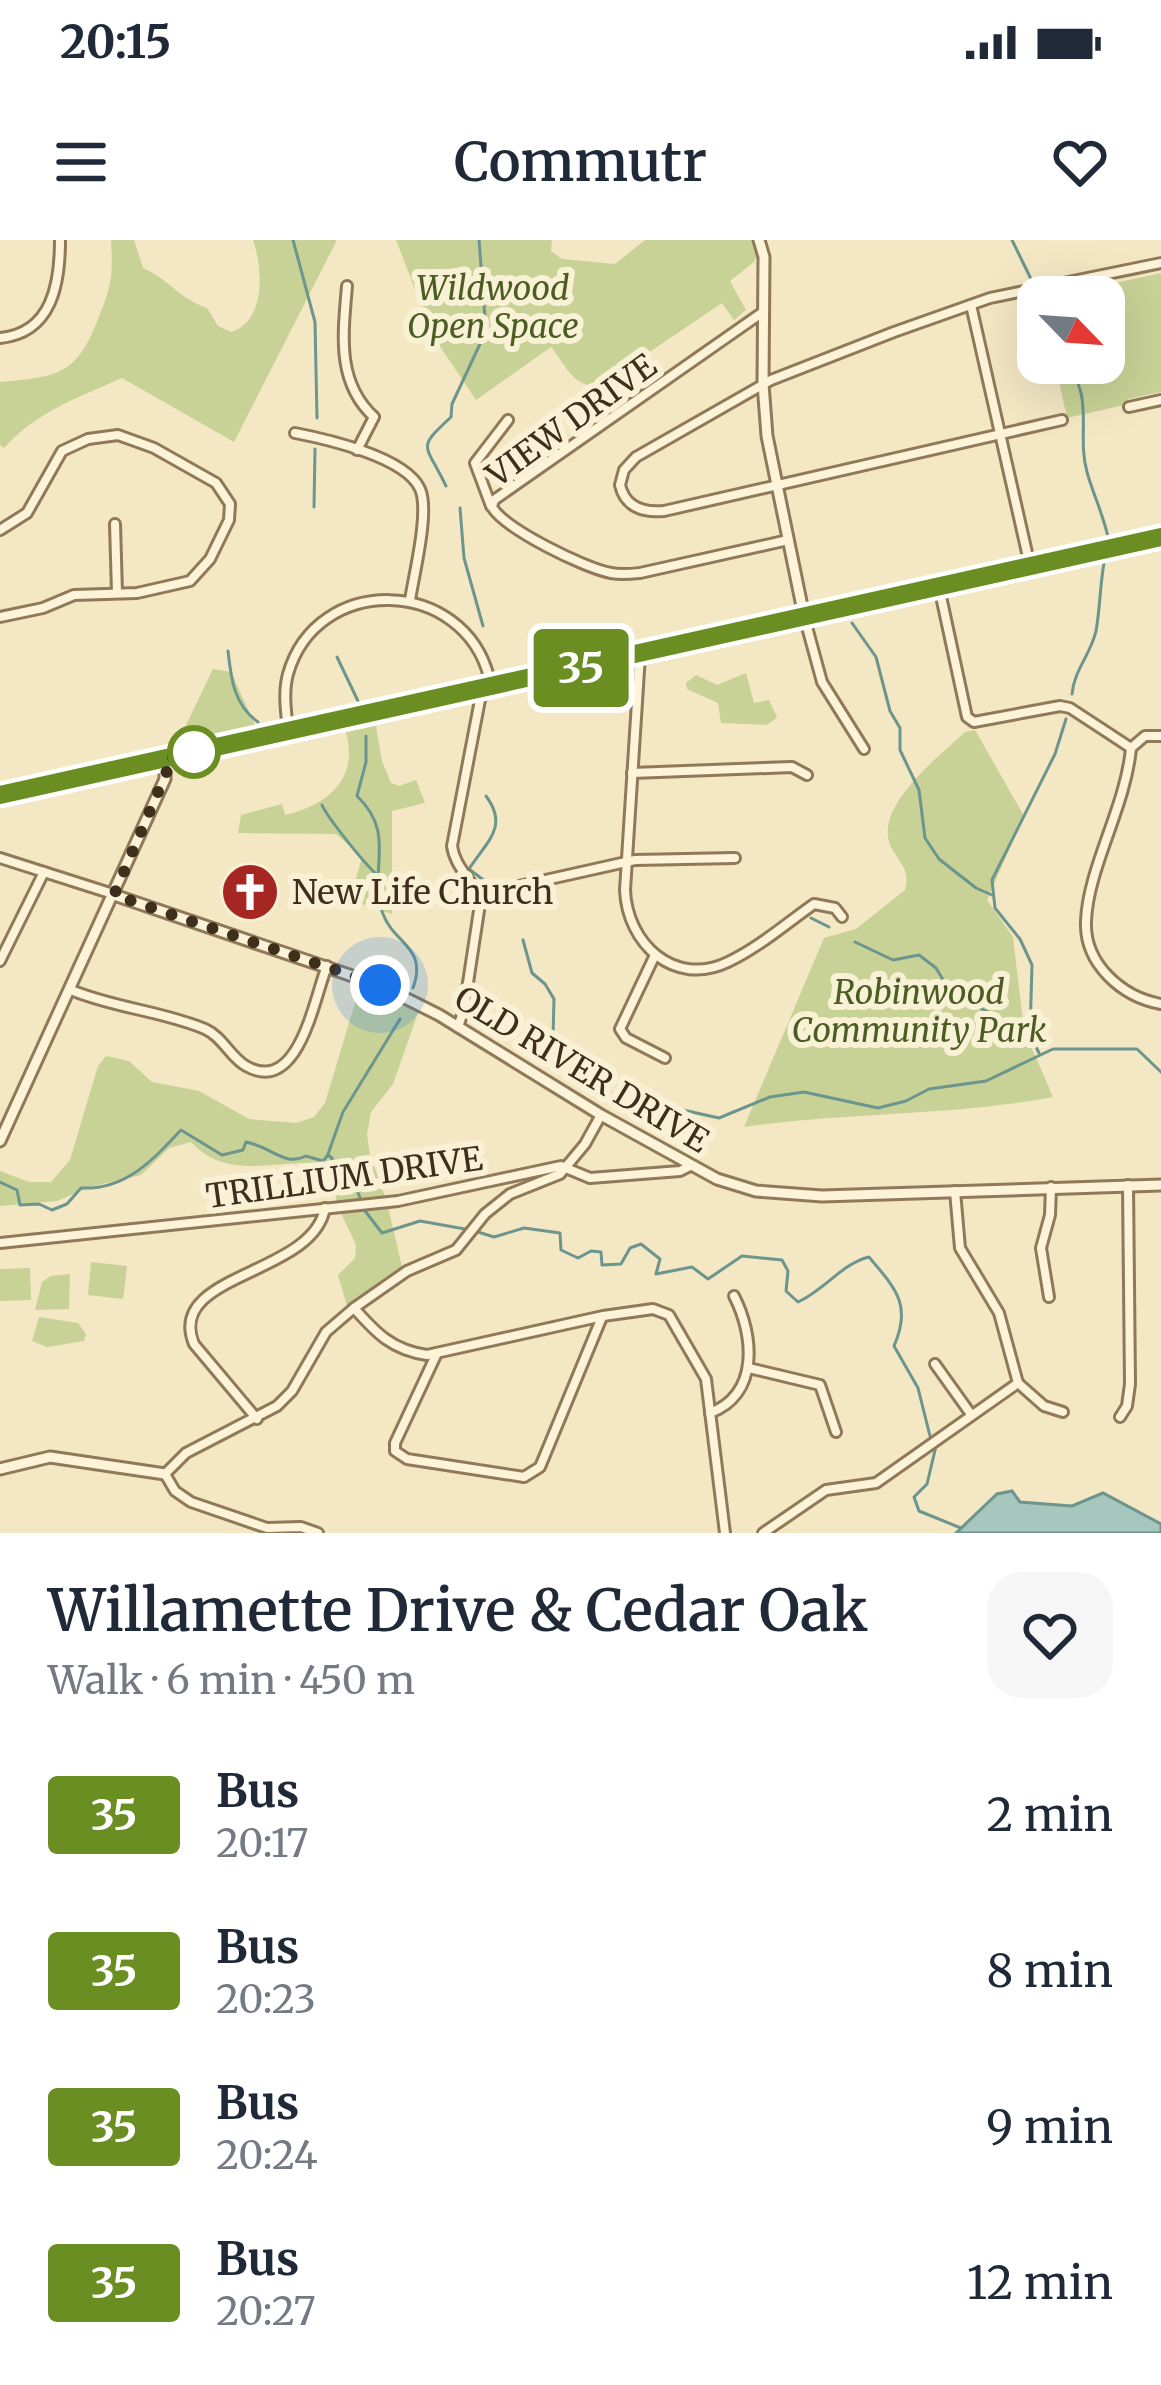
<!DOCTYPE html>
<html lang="en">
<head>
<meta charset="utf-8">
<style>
	body { margin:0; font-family:Merriweather,serif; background:#f6f6f7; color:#1f2937; height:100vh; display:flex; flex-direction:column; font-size:45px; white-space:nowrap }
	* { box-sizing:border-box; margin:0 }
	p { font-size:39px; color:#747a83 }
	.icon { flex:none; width:66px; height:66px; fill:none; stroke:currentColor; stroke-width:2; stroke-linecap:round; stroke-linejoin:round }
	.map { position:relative; height:1293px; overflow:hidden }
	.sheet { display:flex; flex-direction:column; background:#fff; flex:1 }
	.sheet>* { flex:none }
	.badge { padding:0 24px; border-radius:9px; font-size:42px; line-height:78px }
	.needle { width:78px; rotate:115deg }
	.controls { position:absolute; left:1017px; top:36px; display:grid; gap:24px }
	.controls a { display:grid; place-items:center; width:108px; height:108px; border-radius:24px; background:#fff; box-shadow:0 12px 48px #0002; font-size:60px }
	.you { position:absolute; width:60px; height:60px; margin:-30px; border:9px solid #fff; border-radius:50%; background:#1a73e8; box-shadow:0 0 0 18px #1a73e833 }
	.map>.badge { position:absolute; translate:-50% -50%; box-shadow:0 0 0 6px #fff }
	.round { display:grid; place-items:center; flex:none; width:126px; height:126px; border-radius:36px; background:#f6f6f7 }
	.summary { display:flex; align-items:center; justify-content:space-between; height:204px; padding:0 48px }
	h1 { font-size:57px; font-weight:600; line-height:90px }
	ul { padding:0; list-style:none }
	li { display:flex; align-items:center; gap:36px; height:156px; padding:0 48px }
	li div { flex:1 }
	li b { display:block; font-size:45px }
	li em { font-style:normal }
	li .badge { min-width:132px; font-weight:700; text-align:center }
	.status { display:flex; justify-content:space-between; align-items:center; height:84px; padding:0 60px; background:#fff; direction:ltr }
	.status svg { height:33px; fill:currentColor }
	header { display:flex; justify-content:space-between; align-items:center; height:156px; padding:0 48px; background:#fff; font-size:54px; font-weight:600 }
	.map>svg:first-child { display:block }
	.green { fill:#c8d296 }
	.water { fill:#a6c6be; stroke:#6c958d; stroke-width:3 }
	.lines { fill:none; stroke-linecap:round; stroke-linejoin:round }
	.stream { stroke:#6c958d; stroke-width:3 }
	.minor-casing { stroke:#907958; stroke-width:14 }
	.tertiary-casing { stroke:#907958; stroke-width:15 }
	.primary-casing { stroke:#5d462c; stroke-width:18 }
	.minor { stroke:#fcf3d9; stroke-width:8 }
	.tertiary { stroke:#fcf3d9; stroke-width:9 }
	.primary { stroke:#f9e099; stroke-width:12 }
	.line-casing { stroke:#fff; stroke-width:27 }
	.line { stroke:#6b8e23; stroke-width:18 }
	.walk { stroke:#3e2f1d; stroke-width:12; stroke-dasharray:0 21.6 }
	.stop-dot { fill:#fff; stroke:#6b8e23; stroke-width:6 }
	.labels { text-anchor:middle; stroke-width:12; stroke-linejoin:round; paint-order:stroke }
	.park-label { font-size:33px; font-style:italic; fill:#4b5d22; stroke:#f9f1d5 }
	.street-label { font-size:33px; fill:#3e2f1d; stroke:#f9f1d5 }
	.poi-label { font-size:33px; fill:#3e2f1d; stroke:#f9f1d5; text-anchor:start }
</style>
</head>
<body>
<div class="status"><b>20:15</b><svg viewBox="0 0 49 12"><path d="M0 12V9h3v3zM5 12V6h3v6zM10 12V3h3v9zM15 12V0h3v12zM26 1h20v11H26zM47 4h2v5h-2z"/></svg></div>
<header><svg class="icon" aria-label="menu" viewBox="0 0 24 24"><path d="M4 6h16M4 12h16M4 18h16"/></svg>Commutr<svg class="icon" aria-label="heart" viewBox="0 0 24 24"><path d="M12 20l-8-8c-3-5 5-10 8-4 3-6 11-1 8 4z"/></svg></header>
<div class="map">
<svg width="1161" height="1293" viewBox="0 0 1161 1293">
	<rect width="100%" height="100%" fill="#f3e7c4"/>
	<g class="green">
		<path d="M111 0H134L143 28C169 39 178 58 207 68L218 86 231 92C266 81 263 29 253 0H337L234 202 122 138C79 157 36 172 4 208L0 205V142C62 137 78 133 100 74 112 45 113 32 111 0Z"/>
		<path d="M396 0H552L551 11 562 19 615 24 645 0H752L758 13 754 22 730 41 746 70 734 80 722 63 599 146C572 147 566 125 551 107L476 160 433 96Z"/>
		<polygon points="1161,33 1161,152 1128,159 1128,164 1067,178 1055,123 1104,123 1104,57 1052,57"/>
		<polygon points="213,429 231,432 256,487 178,502"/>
		<polygon points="746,433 754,463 769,460 777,477 767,485 721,483 718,463 687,449 686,443 696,435 717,445"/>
		<path d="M376 486 382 521 391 543 399 546 416 540 425 563 392 571V674L350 660 362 617 336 594 238 593 241 575 282 564 285 575C328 565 359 539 346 492Z"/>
		<path d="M975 490 1024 576 987 660 1013 697 1024 790 1053 857C951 876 847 872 744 887L824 698 856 689 905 650C911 630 900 624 891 607 872 567 940 516 965 492Z"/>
		<path d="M361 743 419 770 393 844 371 872 367 894 370 915 385 956 337 963 330 932 318 923C273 921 226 940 191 902L169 908 141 935 90 947 57 961 0 966V931L29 942H51L70 920 98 826 106 816 129 821 152 842 199 851 249 879 296 883 314 877 325 863Z"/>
		<polygon points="388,967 402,1027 347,1066 338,1035 355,1018 356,1005 340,971"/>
		<polygon points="91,1022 127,1026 123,1059 88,1055"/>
		<polygon points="30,1028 31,1060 0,1061 0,1029"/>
		<polygon points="70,1034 69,1069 35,1070 42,1042 51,1036"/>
		<polygon points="39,1077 78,1083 86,1094 84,1101 47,1107 32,1101"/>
	</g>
	<polygon class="water" points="1012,1251 1020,1262 1072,1266 1103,1253 1161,1284 1161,1293 956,1293 997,1254"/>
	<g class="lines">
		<g class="stream">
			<polyline points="293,0 315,82 317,178"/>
			<polyline points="1012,0 1031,39"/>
			<path d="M1064 123C1096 154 1076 193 1087 232 1093 254 1103 274 1108 297"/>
			<path d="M446 246C425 202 416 210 451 177L452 164 486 91 479 0"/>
			<polyline points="314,267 315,209"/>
			<polyline points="460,268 464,318 483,386"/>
			<polyline points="852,383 876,417 890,471 900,488 900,510 919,550 925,598 939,619 976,648 992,655"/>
			<path d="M228 411C231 439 234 465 258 482"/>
			<polyline points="337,417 358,461"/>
			<path d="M1072 454C1074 430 1091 414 1096 391 1100 369 1100 345 1104 323"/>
			<path d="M366 496V522L357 556C398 595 367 630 383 674 394 704 428 707 413 748"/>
			<path d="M486 556C509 587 487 601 469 629L490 645"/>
			<path d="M322 565C327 577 369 630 380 637"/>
			<polyline points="811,678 829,687"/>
			<polyline points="523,700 532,733 545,744 554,759 553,797 575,829 588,844 646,872 674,868 719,878 770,857 804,852 878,868 906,861 929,849 986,841 1053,809 1137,809 1161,832"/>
			<polyline points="855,702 893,720 919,715 936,728 951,753 1029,793"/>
			<polyline points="1039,813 1030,794 1032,725 1020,699 995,668 992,640 1055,514 1066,479"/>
			<polyline points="328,914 343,872 400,779"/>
			<path d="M0 942 17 950 20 965 39 964 52 970 67 964 81 948C126 950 153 920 181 890L222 915 243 910 246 902C272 907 284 927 306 916L323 921 328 915 332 918V932L342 935 343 945 356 948 361 960"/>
			<polyline points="365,971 382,993 420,981 465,989"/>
			<path d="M478 992 494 997 524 988 560 993 561 1010 578 1018 591 1011 601 1012 602 1025 621 1024 630 1008 641 1004 660 1019 656 1034 692 1027 708 1039 742 1016 782 1020 788 1031 786 1051 798 1062C825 1050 841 1024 869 1017 896 1049 912 1065 894 1106L918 1148 930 1196"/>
			<polyline points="936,1206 927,1244 914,1257 919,1271 961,1288"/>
		</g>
		<g class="minor-casing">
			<g id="minor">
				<path d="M347 46C343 94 336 142 374 177L357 210"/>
				<polyline points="971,65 1030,326"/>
				<path d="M763 72 494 260 492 267C505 289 584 328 611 333 621 335 630 334 640 333L788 300"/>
				<path d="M0 98C52 93 60 44 60 0"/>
				<polyline points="1129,167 1161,160"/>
				<path d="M1062 180 664 271C643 273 625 267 620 245L624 230 636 217 771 140 894 92 990 58 1161 23"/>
				<path d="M295 193C326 199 406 217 420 249 430 271 414 334 410 360"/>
				<polyline points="491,266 475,223 508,180"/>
				<polyline points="115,284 117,353"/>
				<polyline points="0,290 27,273 62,211 88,199 118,195 154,208 216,243 230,264 229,280 210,319 190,341 137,353 74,355 43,368 0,377"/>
				<polyline points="939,347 967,477 974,482 1060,466 1070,468 1131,508"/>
				<polyline points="804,376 822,442 864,509"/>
				<path d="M640 415 625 650C627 703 674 748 728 722 758 708 787 683 814 664L835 668 842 677"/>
				<path d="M288 490C286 472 283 452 288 434 317 333 463 337 489 437L480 460 452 606C455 629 476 642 480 664L464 769 458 787"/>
				<path d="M1161 496H1145L1131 508C1126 566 1088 628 1086 681 1084 724 1122 757 1161 764"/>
				<polyline points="632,533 792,527 807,535"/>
				<polyline points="0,618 113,654"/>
				<polyline points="478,655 635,620 735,618"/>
				<polyline points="655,715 620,789 626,798 665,818"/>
				<polyline points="0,721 44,632"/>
				<path d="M71 750C114 768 162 771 205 789 223 797 230 817 246 826 299 856 314 758 327 726"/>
				<polyline points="955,951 960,1008 999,1073 1018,1143"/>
				<polyline points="0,1003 398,961 561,926 590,938 680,931 690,926"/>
				<polyline points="1049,1057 1041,1008 1050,975 1051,947"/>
				<path d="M354 1068C376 1093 392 1110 427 1115L603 1076 653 1069 669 1075 706 1139 725 1293"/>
				<polyline points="437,1113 395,1203 395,1211 407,1219 524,1237 540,1227 602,1077"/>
				<polyline points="935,1124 970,1173"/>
				<polyline points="749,1128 820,1145 836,1192"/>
				<polyline points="1018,1143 1044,1166 1063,1172"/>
				<path d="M710 1173C760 1154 754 1095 734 1056"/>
				<polyline points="1120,1177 1127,1166 1130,1144 1128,945"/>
				<path d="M257 1179 194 1104C165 1033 313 1036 325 968"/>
				<polyline points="318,1293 301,1287 267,1288 191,1262 175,1251 165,1234 186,1213 277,1166 292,1151 326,1092 354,1068 407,1031 456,1010 485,974 510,954 560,934 585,904 601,875"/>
				<polyline points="763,1293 826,1250 876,1243 1018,1143"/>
			</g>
		</g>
		<g class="tertiary-casing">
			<g id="tertiary">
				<polyline points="759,0 764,17 763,144 767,196 804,376"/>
				<polyline points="114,655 379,745 439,775 601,875 717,939 756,951 822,956 1161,945"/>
				<polyline points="0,901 165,539 165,519"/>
				<polyline points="0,1229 50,1217 165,1234"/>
			</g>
		</g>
		<g class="primary-casing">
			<polyline id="primary" points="0,555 1161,297"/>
		</g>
		<use href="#minor" class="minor"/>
		<use href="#tertiary" class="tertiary"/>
		<use href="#primary" class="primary"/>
	</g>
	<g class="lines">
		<g class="line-casing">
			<polyline id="line" points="0,555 1161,297"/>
		</g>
		<use href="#line" class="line"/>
		<polyline class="walk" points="194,512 165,519 167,531 114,655 380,745"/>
	</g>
	<defs>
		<g id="church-disc" transform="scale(3)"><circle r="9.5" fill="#a62721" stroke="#f9f1d5"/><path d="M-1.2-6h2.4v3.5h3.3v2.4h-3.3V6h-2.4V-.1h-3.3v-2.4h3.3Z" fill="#fff"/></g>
	</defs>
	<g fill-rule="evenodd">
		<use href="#church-disc" x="250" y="652"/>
	</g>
	<circle class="stop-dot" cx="194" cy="512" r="24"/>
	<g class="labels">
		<g class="park-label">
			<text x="493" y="60">Wildwood<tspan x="493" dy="38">Open Space</tspan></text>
			<text x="919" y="764">Robinwood<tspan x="919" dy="38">Community Park</tspan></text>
		</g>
		<g class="street-label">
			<text transform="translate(571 180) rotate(-36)" y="12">VIEW DRIVE</text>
			<text transform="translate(582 829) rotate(31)" y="12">OLD RIVER DRIVE</text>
			<text transform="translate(344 937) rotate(-8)" y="12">TRILLIUM DRIVE</text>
		</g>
		<g class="poi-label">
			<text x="292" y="664">New Life Church</text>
		</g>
	</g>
</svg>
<div class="controls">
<a><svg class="needle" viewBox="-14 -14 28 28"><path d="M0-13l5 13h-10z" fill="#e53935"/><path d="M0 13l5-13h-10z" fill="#747a83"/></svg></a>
</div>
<div class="you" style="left:380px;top:745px"></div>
<b class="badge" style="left:581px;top:428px;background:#6b8e23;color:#fff">35</b>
</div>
<section class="sheet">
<div class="summary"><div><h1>Willamette Drive &amp; Cedar Oak</h1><p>Walk · 6 min · 450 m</p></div><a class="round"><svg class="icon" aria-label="heart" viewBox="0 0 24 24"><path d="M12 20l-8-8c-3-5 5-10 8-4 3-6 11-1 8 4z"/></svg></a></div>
<ul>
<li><span class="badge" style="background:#6b8e23;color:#fff">35</span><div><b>Bus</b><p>20:17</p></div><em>2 min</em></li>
<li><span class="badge" style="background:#6b8e23;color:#fff">35</span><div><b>Bus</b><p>20:23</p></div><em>8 min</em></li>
<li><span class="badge" style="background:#6b8e23;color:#fff">35</span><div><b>Bus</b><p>20:24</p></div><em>9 min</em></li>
<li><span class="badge" style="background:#6b8e23;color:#fff">35</span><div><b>Bus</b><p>20:27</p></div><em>12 min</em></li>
</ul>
</section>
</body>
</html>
